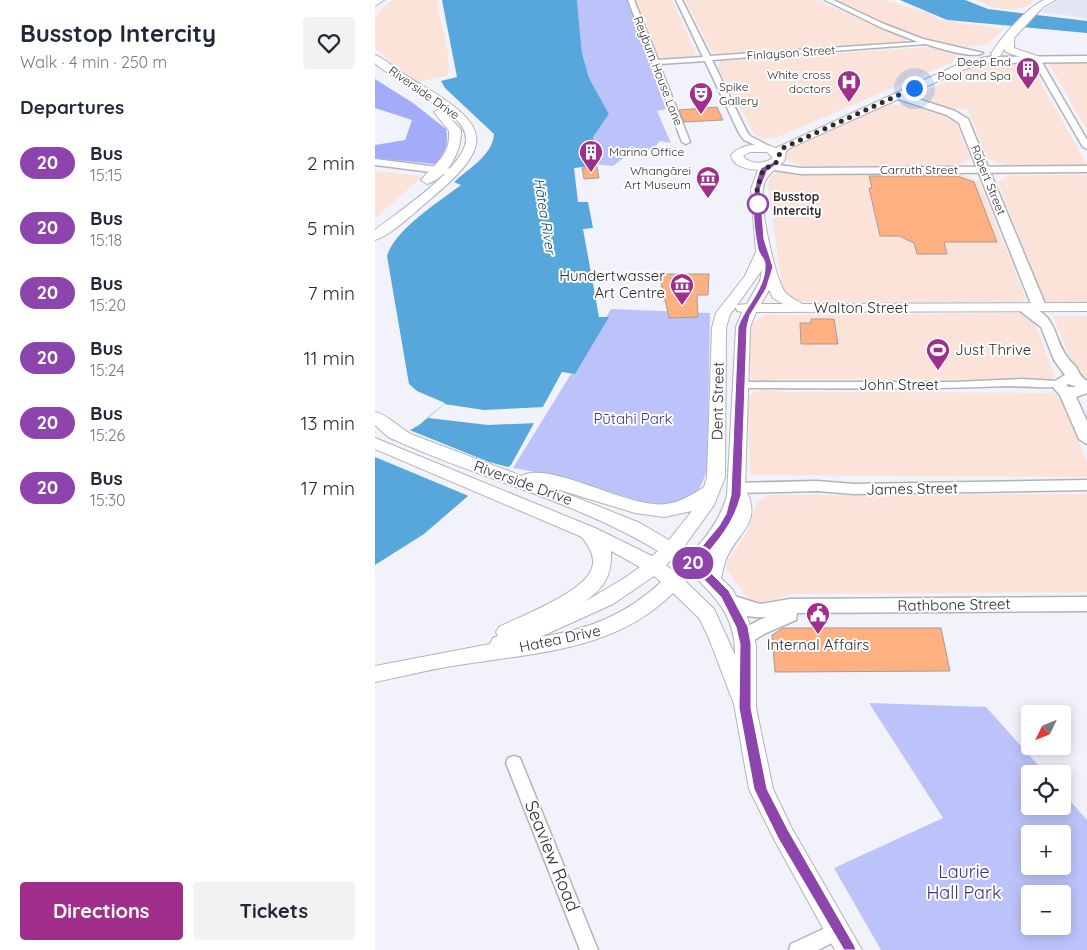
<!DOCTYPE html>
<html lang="en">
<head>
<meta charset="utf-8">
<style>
	body { margin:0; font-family:Quicksand,sans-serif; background:#f2f2f3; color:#1f2937; height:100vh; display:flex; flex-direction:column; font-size:19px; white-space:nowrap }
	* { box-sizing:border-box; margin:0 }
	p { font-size:16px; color:#747a83 }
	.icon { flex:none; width:28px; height:28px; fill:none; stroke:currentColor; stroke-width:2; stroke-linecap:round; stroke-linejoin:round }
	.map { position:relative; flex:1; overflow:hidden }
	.details { display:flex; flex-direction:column; background:#fff; width:375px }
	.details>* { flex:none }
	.badge { padding:0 10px; border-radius:16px; font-size:18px; line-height:32px }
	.needle { width:32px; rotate:227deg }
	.fabs { position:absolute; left:646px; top:705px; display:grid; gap:10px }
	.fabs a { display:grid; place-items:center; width:50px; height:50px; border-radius:5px; background:#fff; box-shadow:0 2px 12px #0003; font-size:25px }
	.you { position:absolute; width:25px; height:25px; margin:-12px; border:4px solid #fff; border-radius:50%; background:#1a73e8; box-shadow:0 0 0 8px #1a73e833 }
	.map>.badge { position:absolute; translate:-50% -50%; box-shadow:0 0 0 2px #fff }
	h2 { padding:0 20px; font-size:19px; line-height:45px }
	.round { display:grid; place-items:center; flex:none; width:52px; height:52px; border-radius:5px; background:#f2f2f3 }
	.headline { display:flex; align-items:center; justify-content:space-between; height:85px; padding:0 20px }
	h1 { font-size:24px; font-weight:700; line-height:38px }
	.action { display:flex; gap:10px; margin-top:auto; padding:10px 20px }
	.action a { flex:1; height:58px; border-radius:5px; background:#a02f8c; color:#fff; font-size:20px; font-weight:700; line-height:58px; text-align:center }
	.action a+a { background:#f2f2f3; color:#1f2937 }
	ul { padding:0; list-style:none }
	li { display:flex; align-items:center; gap:15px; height:65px; padding:0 20px }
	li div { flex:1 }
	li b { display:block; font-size:19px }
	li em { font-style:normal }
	li .badge { min-width:55px; font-weight:700; text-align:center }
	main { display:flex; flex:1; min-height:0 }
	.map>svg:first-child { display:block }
	.commercial { fill:#fbe3d9 }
	.built { fill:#e3e6f4 }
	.green { fill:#bcc3fb; fill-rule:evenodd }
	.forest { fill:#a3acf9 }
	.water { fill:#57a7dc }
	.pier { fill:#f1f2fa }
	.building { fill:#feb080; stroke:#a49d99 }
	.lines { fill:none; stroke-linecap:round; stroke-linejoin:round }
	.minor-casing { stroke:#b2b3ba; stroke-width:3 }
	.tertiary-casing { stroke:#b2b3ba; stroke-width:3 }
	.secondary-casing { stroke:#b2b3ba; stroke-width:2 }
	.minor { fill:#fff; fill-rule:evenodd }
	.tertiary { fill:#fff; fill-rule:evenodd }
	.secondary { fill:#fff; fill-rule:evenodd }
	.line { fill:#8e44ad; stroke:#fff }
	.walk { stroke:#2c2c2f; stroke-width:5; stroke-dasharray:0 9 }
	.stop-dot { fill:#fff; stroke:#8e44ad; stroke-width:2.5 }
	.labels { text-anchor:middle; stroke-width:4; stroke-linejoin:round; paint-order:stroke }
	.far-street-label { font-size:12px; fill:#2c2c2f; stroke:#fff }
	.far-poi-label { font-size:12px; fill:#2c2c2f; stroke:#fff; text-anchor:end }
	.far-stop-label { font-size:12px; font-weight:bold; fill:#2c2c2f; stroke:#fff; text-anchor:start }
	.far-water-label { font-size:14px; font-style:italic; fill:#07486c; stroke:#fff }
	.poi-label { font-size:15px; fill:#2c2c2f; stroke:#fff; text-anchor:end }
	.street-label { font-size:15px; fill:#2c2c2f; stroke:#fff }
	.park-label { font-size:15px; fill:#36348b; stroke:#fff }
	.near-street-label { font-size:18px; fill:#2c2c2f; stroke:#fff }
	.near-park-label { font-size:18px; fill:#36348b; stroke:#fff }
</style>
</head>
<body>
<main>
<section class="details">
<div class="headline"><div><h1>Busstop Intercity</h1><p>Walk · 4 min · 250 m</p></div><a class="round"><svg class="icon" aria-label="heart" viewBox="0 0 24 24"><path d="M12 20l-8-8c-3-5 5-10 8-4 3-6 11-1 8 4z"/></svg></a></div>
<h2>Departures</h2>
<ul>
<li><span class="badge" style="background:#8e44ad;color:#fff">20</span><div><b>Bus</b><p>15:15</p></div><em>2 min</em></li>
<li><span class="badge" style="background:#8e44ad;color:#fff">20</span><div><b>Bus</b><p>15:18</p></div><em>5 min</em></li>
<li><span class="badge" style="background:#8e44ad;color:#fff">20</span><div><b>Bus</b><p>15:20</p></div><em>7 min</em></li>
<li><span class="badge" style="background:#8e44ad;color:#fff">20</span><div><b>Bus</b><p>15:24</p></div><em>11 min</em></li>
<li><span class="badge" style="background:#8e44ad;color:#fff">20</span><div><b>Bus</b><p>15:26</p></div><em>13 min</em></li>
<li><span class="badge" style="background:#8e44ad;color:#fff">20</span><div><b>Bus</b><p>15:30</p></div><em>17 min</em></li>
</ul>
<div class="action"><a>Directions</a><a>Tickets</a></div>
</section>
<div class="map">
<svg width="712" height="950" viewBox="0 0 712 950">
	<rect width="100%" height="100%" fill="#f1f2fa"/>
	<g class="commercial">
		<polygon points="18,0 64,0 62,8 72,45 74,71 72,76 41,82 0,49 0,18 6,9"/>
		<polygon points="256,0 297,0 322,55 282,60"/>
		<polygon points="310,0 441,0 532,39 527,42 343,54 337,52"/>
		<polygon points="456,0 509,0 551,12 566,20 629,29 612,44 584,48 565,44 520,28"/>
		<polygon points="601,0 658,0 658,1 653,6 636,10 620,8"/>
		<polygon points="555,47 582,56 578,62 405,136 392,139 384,138 379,133 342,66 346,61"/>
		<polygon points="673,62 712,62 712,130"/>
		<polygon points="617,63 655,63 712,165 630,165 613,159 592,109 572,108 543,96 599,66"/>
		<polygon points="529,102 579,118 596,159 581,166 425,166 412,160 410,153 415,147 430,143 515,103 523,105"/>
		<polygon points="0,171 48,176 0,218"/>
		<polygon points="407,171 431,175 585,174 604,181 651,299 643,303 419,302 408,296 393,184 396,175"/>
		<polygon points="635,175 712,175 712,304 670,304 623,182"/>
		<polygon points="647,313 658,318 680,377 675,380 405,379 385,382 377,379 374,375 373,326 389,315"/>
		<polygon points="678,316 712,316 712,383 705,383"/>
		<polygon points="386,390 410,392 685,393 712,463 712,477 376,475 372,400 377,393"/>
		<polygon points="712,494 712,592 418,594 385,603 373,599 351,569 353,560 372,532 382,503 394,495"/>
	</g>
	<polygon class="built" points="682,0 712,0 712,18 666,12"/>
	<g class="green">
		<polygon points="202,0 252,0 291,109 282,111 296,143 285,141 279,148 250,157 238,166 218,164 218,137 234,114 214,78 207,53"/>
		<path d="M236 309 335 313 332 471C329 477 326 488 321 493 311 504 292 505 278 505L182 476 138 468Z"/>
		<path d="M494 703 611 707 671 774H655V806H688V793L712 820V950H506L459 868 568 818ZM655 834H688V866H655ZM655 894H688V926H655Z"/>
	</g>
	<path class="forest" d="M0 79 38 103 71 129C74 144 71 152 60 164L0 158V145L30 140 37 120 0 108Z"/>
	<g class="water">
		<path d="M67 0H202L207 53 214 78 234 114 218 137V166L199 168 203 202H213L218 228 208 229 224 317H234L200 374 187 372 136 465 93 496 49 534 0 565V451L44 425 70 403 42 391 34 384 12 256C20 229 64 202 86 185L79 182C94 168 118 155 119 134L70 88 66 81 82 77Z"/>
		<polygon points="525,0 590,0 613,9 712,21 712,33 572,20"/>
	</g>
	<g class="pier">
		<polygon points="69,404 109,410 170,407 162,423 113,425 53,418"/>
		<polygon points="32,429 114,462 137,468 96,497 0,457 0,448"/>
	</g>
	<g class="building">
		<polygon points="342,107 348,120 309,122 304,110"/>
		<polygon points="222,167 224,178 209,179 207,168"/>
		<polygon points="494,176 582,176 599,182 622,242 569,242 572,254 542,254 539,243 524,236 505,236 494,188 497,188"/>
		<polygon points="284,274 334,274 333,295 322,295 323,317 294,318"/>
		<polygon points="436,319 459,319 463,344 426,344 425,323 436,323"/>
		<polygon points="408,628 566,628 575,671 400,672 397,635"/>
	</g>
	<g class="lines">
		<g class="minor-casing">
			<g id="minor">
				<path d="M253 0H259L283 60 328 57 301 0H307L335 56 543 42 505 27 450 0H458L509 24 548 39 608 53C598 59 563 48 551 44L337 60 372 132 375 136 394 146 395 148 391 150 369 140 364 133 330 61 284 64 315 142 311 144 307 142Z"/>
				<polygon points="658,57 665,59 712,140 712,149 708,147 657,59"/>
				<polygon points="0,159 79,169 83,172 79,175 0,165"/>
				<polygon points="389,163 426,168 712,166 712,172 426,174 386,168 385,166"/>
				<path d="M647 379 682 381 688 384C682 390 643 386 632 386 543 390 454 388 365 388L359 385 365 382H579Z"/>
				<polygon points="139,756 145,758 147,763 223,950 205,950 131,763 133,758"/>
				<polygon points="463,922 469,925 472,931 469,937 443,950 414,950 416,944"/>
			</g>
		</g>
		<g class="tertiary-casing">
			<g id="tertiary">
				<polygon points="712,56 712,62 613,63 608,60 613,57"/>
				<polygon points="520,94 528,94 580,111 593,119 670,304 668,307 658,307 656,304 584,123 572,115 520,98"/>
				<path d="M651 306C684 314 677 338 693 358 695 362 698 363 701 367 704 373 706 377 712 381V393L701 397 712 421V444L704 439 685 395 675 384 690 375 679 360 666 327 644 310ZM693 384 700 386V387H693L691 385Z"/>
				<polygon points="712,480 712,490 479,494 442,491 362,493 356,492 354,488 356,484 362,483 442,481 479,484"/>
				<path d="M356 595 385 604 415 599 712 597V611L422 613 421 620 391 633 369 646 362 644 360 639C366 628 380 622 391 617 378 618 354 615 347 602L350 597Z"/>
			</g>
		</g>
		<g class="secondary-casing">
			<g id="secondary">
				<polygon points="0,0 9,0 0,6"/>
				<path d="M669 0H680L668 7 639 38V48L665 57V61H657L631 52 629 49 625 56H617L616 54C626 38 651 8 669 0Z"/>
				<path d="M0 55C9 58 33 78 45 84 120 128 118 147 52 202 40 212 15 236 0 240V230C23 212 87 170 91 141 92 131 85 123 79 117L4 67 0 63Z"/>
				<path d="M610 57 615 60 614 62 590 69 415 148 411 151C410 155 411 159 408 162 400 171 390 174 388 189 385 209 399 273 409 291 412 296 422 300 427 304L712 303V311L381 312 375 327 370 488C387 522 367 528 353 555 349 562 348 571 346 578L357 589 371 613 381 645V708L398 789 416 827 487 950H460L400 841 374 789 359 704 333 636 324 618 298 593C240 650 166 652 90 664 60 668 30 676 0 682V666L115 644 118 638 123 636 121 632 124 627C146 616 210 592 217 568 221 556 213 546 207 537L0 449V438L220 528 277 556 283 551C199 500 102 478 13 437L0 425V412C14 415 25 429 38 435L147 476C174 460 256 510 291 504 306 502 317 495 329 487L332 477 337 328 341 313 370 276 381 252 376 189 383 170C372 169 358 167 356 155 367 143 387 142 401 148L582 65ZM375 152H392L398 158C389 164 375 165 368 156ZM387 270 385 281 372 304 362 305ZM394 290 398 298 408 304H386ZM361 307 362 311 367 312 361 327 352 495C346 518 333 536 316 553L308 548 339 505 350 477 351 328 355 314ZM175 487 260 513 289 517 317 511 294 540 265 523ZM236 551 265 567 248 579 209 602C229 588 237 576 236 551ZM297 559 304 564 297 570 291 565ZM317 574C342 598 361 618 360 655L339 609 310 581ZM279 576 286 582C251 615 212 630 165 637L238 604Z"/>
				<path d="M64 109 68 110 86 130C87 150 73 178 52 184L46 180C60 163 76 156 74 131L59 112Z"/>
			</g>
		</g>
		<use href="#minor" class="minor"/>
		<use href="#tertiary" class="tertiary"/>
		<use href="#secondary" class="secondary"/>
	</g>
	<path class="line" d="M399 162 402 164 392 171 385 189 389 239 398 267 391 289 375 315 372 327 366 495C358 525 344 539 325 562L354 591 373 627 376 644V708L392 789 413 830 479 945 481 950H469L403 838 379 789 364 708 365 644 361 627 346 597 313 563 344 526 351 514 356 495 363 327C370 307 390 289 390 267 391 259 385 256 383 249 378 224 375 192 386 168Z"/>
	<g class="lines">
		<polyline class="walk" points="383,204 383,206 382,189 388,170 402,162 406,149 539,88"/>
	</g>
	<defs>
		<g id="building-pin" transform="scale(1.25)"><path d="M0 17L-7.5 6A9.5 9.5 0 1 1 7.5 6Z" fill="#a02f8c" stroke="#fff"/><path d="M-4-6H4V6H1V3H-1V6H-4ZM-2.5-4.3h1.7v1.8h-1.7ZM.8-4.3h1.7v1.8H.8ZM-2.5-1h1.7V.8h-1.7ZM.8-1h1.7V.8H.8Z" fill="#fff"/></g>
		<g id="hospital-pin" transform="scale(1.25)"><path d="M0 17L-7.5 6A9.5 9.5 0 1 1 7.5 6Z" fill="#a02f8c" stroke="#fff"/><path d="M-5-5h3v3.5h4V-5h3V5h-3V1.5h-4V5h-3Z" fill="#fff"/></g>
		<g id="theatre-pin" transform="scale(1.25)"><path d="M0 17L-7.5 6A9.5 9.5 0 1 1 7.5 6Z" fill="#a02f8c" stroke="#fff"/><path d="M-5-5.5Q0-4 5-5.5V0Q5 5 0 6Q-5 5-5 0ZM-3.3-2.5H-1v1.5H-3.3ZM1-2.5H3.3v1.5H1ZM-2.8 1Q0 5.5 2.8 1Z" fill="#fff"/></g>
		<g id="museum-pin" transform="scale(1.25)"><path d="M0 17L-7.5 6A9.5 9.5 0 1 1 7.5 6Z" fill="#a02f8c" stroke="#fff"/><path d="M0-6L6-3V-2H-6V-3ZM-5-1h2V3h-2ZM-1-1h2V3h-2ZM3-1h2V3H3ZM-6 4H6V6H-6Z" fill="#fff"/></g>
		<g id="stadium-pin" transform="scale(1.25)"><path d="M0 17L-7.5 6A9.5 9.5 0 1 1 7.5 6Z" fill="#a02f8c" stroke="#fff"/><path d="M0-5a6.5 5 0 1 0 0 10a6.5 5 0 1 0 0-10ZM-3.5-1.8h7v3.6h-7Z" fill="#fff"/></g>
		<g id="civic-pin" transform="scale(1.25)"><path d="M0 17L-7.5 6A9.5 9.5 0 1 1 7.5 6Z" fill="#a02f8c" stroke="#fff"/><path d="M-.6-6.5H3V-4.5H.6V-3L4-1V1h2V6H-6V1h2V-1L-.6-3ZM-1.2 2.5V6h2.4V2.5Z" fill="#fff"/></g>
	</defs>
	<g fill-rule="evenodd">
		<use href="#building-pin" x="653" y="69"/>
		<use href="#hospital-pin" x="474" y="82"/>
		<use href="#theatre-pin" x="326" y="94"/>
		<use href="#building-pin" x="216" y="152"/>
		<use href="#museum-pin" x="333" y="178"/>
		<use href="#museum-pin" x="307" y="285"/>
		<use href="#stadium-pin" x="563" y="350"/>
		<use href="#civic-pin" x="443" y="614"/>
	</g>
	<circle class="stop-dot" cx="383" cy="204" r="10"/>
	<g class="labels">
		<g class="far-street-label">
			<text transform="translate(416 53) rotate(-4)" y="4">Finlayson Street</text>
			<text transform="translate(283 71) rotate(69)" y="4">Reyburn House Lane</text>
			<text transform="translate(49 93) rotate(35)" y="4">Riverside Drive</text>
			<text x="544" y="174">Carruth Street</text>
			<text transform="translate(613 180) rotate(68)" y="4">Robert Street</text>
		</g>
		<g class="far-poi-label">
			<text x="636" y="66">Deep End<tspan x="636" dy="14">Pool and Spa</tspan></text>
			<text x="456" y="79">White cross<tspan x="456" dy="14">doctors</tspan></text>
			<text x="344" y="91" text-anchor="start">Spike<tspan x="344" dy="14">Gallery</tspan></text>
			<text x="234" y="156" text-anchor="start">Marina Office</text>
			<text x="316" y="175">Whangārei<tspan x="316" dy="14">Art Museum</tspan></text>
		</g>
		<g class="far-stop-label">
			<text x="398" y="201">Busstop<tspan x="398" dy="14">Intercity</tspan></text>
		</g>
		<g class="far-water-label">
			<text transform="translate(170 216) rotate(81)" y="5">Hātea River</text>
		</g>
		<g class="poi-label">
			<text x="290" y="281">Hundertwasser<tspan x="290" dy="17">Art Centre</tspan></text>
			<text x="580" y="355" text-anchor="start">Just Thrive</text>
			<text x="443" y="650" text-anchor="middle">Internal Affairs</text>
		</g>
		<g class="street-label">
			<text x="486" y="313">Walton Street</text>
			<text x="524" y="390">John Street</text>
			<text transform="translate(343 401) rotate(-89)" y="5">Dent Street</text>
			<text transform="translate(148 483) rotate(20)" y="5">Riverside Drive</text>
			<text transform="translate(537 489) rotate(-1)" y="5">James Street</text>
			<text transform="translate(579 605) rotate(-1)" y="5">Rathbone Street</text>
			<text transform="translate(185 639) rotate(-12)" y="5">Hatea Drive</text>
		</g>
		<g class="park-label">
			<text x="258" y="424">Pūtahi Park</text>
		</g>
		<g class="near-street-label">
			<text transform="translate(177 856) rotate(68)" y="6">Seaview Road</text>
		</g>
		<g class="near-park-label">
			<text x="589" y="878">Laurie<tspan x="589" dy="21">Hall Park</tspan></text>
		</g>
	</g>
</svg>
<div class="fabs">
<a><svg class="needle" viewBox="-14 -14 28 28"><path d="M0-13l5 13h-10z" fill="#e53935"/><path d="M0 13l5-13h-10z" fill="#747a83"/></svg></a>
<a><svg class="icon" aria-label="locate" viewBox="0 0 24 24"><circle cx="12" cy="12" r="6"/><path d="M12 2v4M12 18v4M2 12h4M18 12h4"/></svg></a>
<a>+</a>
<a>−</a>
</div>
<div class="you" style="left:539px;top:88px"></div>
<b class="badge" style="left:318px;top:563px;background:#8e44ad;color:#fff">20</b>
</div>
</main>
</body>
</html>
